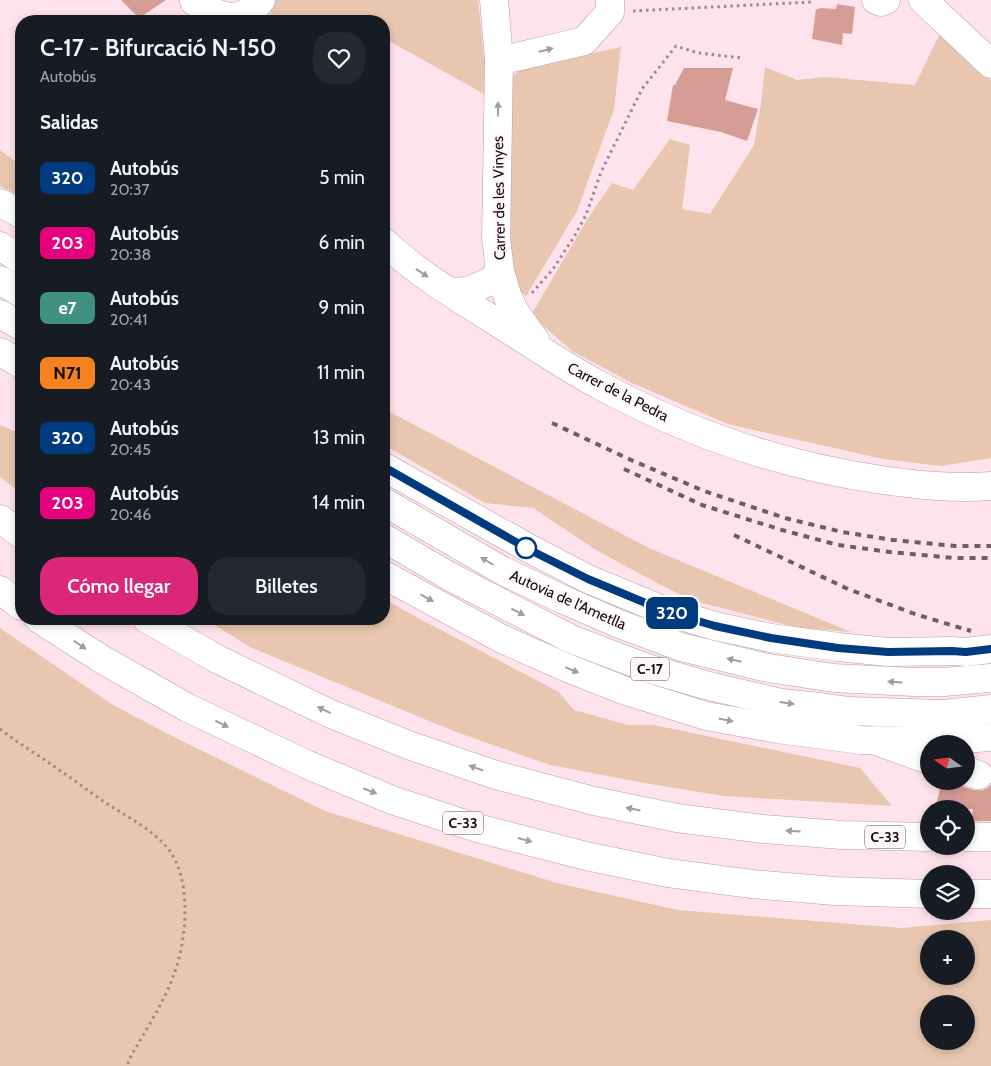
<!DOCTYPE html>
<html lang="es">
<head>
<meta charset="utf-8">
<style>
	body { margin:0; font-family:Cabin,sans-serif; background:#242831; color:#f1f3f6; height:100vh; display:flex; flex-direction:column; font-size:19px; white-space:nowrap }
	* { box-sizing:border-box; margin:0 }
	p { font-size:16px; color:#9ea1a6 }
	.icon { flex:none; width:28px; height:28px; fill:none; stroke:currentColor; stroke-width:2; stroke-linecap:round; stroke-linejoin:round }
	.map { position:relative; flex:1; overflow:hidden }
	.side { position:absolute; left:15px; top:15px; width:375px; height:610px; display:flex; flex-direction:column; background:#171b24; border-radius:20px; box-shadow:0 2px 8px #0003 }
	.side>* { flex:none }
	.badge { padding:0 10px; border-radius:8px; font-size:18px; line-height:32px }
	.needle { width:32px; rotate:284deg }
	.tools { position:absolute; left:920px; top:735px; display:grid; gap:10px }
	.tools a { display:grid; place-items:center; width:55px; height:55px; border-radius:50%; background:#171b24; box-shadow:0 2px 8px #0003; font-size:25px }
	.map>.badge { position:absolute; translate:-50% -50%; box-shadow:0 0 0 2px #fff }
	h2 { padding:0 25px; font-size:19px; line-height:45px }
	.round { display:grid; place-items:center; flex:none; width:52px; height:52px; border-radius:20px; background:#242831 }
	.headline { display:flex; align-items:center; justify-content:space-between; height:85px; padding:0 25px }
	h1 { font-size:24px; font-weight:600; line-height:38px }
	.primary-button { display:flex; gap:10px; margin-top:auto; padding:10px 25px }
	.primary-button a { flex:1; height:58px; border-radius:20px; background:#db2777; color:#fff; font-size:20px; font-weight:600; line-height:58px; text-align:center }
	.primary-button a+a { background:#242831; color:#f1f3f6 }
	ul { padding:0; list-style:none }
	li { display:flex; align-items:center; gap:15px; height:65px; padding:0 25px }
	li div { flex:1 }
	li b { display:block; font-size:19px }
	li em { font-style:normal }
	li .badge { min-width:55px; font-weight:700; text-align:center }
	.map>svg:first-child { display:block }
	.green { fill:#e8c6af; fill-rule:evenodd }
	.building { fill:#d69d97 }
	.lines { fill:none; stroke-linecap:round; stroke-linejoin:round }
	.minor-casing { stroke:#bb9ca6; stroke-width:29 }
	.highway-casing { stroke:#bb9ca6; stroke-width:29 }
	.path { stroke:#9d898f; stroke-width:3; stroke-dasharray:2.5 4; stroke-linecap:butt }
	.minor { stroke:#fff; stroke-width:28 }
	.highway { stroke:#fff; stroke-width:28 }
	.rail { stroke:#6e5d63; stroke-width:4; stroke-dasharray:6 6; stroke-linecap:butt }
	.oneway { fill:#a29d9f }
	.line-casing { stroke:#fff; stroke-width:11 }
	.line { stroke:#003b80; stroke-width:8 }
	.stop-dot { fill:#fff; stroke:#003b80; stroke-width:2.5 }
	.labels { text-anchor:middle; stroke-width:4.5; stroke-linejoin:round; paint-order:stroke }
	.shield { fill:#fef7f9; stroke:#5c5255; stroke-width:1 }
	.shield-label { font-size:14px; font-weight:bold; fill:#160b0f }
	.street-label { font-size:15px; fill:#160b0f; stroke:#fef7f9 }
</style>
</head>
<body>
<div class="map">
<svg width="991" height="1066" viewBox="0 0 991 1066">
	<rect width="100%" height="100%" fill="#ffe3ec"/>
	<g class="green">
		<polygon points="273,0 478,0 484,58 484,94 384,38 384,21 269,21"/>
		<polygon points="942,29 991,81 991,458 941,466 883,459 728,424 632,383 572,351 531,315 588,218 612,183 633,190 670,139 690,145 682,209 710,214 754,145 761,104 765,67 797,80 825,77 915,85"/>
		<polygon points="621,47 614,109 577,211 526,296 511,285 510,79 521,69"/>
		<polygon points="0,150 21,166 21,197 0,186"/>
		<polygon points="384,409 649,548 851,632 798,628 691,600 657,583 596,550 533,508 485,503 384,445"/>
		<polygon points="0,425 21,434 21,493 0,477"/>
		<polygon points="384,599 418,618 559,692 574,710 628,725 654,725 860,768 892,806 724,796 650,784 550,765 456,732 250,647 205,619 384,619"/>
		<path d="M0 628 113 705 176 738 325 811 557 883 678 910 901 928 991 920V1066H0ZM929 939H966V976H929ZM929 1004H966V1041H929Z"/>
	</g>
	<g class="building">
		<polygon points="121,0 166,0 139,18"/>
		<polygon points="837,4 855,7 852,34 843,33 842,45 812,39 816,9 819,9 820,8 836,9"/>
		<polygon points="684,68 733,68 725,100 758,109 747,141 721,132 667,121 673,85 675,85"/>
		<polygon points="942,781 954,781 961,786 975,790 983,790 989,787 991,784 991,821 971,821 973,809 935,809"/>
	</g>
	<g class="lines">
		<g class="minor-casing">
			<g id="minor">
				<polyline points="494,0 499,61 496,238 500,271 507,295 515,312 535,340"/>
				<polyline points="876,0 881,2 886,0"/>
				<polyline points="923,0 991,64"/>
				<path d="M194 1C218 17 241 27 261 0"/>
				<polyline points="499,61 584,41 610,12 610,0"/>
				<polyline points="0,203 21,214"/>
				<path d="M384 242C418 274 459 298 498 323 532 344 565 367 601 386 688 433 784 466 882 480 918 485 954 489 991 486"/>
				<polyline points="450,292 468,291 491,281 500,271"/>
				<polyline points="876,741 929,760"/>
				<polyline points="966,771 979,775"/>
			</g>
		</g>
		<g class="highway-casing">
			<g id="highway">
				<polyline points="0,246 21,260"/>
				<polyline points="0,280 21,293"/>
				<polyline points="0,314 21,326"/>
				<polyline points="0,352 21,364"/>
				<polyline points="384,467 530,549 588,579 665,611 715,626 771,638 838,647 888,652 952,651 966,652 991,649"/>
				<polyline points="384,502 503,571 564,600 617,623 681,647 763,667 833,678 914,682 944,682 991,678"/>
				<polyline points="0,519 21,534"/>
				<polyline points="384,538 449,576 571,639 647,668 705,685 781,703 820,707 849,711 943,714 991,709"/>
				<polyline points="384,575 502,639 565,667 623,690 706,716 778,729 861,740 937,741 991,737"/>
				<polyline points="0,590 21,606"/>
				<polyline points="39,619 103,660 188,708 308,765 392,800 477,828 586,856 668,873 752,884 835,891 929,894"/>
				<polyline points="147,619 217,659 331,714 411,746 496,775 594,801 677,818 763,829 842,835 929,837"/>
				<polyline points="966,837 991,837"/>
				<polyline points="966,894 991,894"/>
			</g>
		</g>
		<g class="path">
			<polyline points="633,11 812,2 812,0"/>
			<polyline points="532,293 553,269 574,237 586,215 601,172 642,89 676,46 698,53 743,58"/>
			<path d="M0 729C19 744 40 756 59 770 76 781 92 794 109 805 129 818 154 830 169 850 192 880 187 940 174 974 164 1003 145 1031 130 1058L127 1066"/>
		</g>
		<use href="#minor" class="minor"/>
		<use href="#highway" class="highway"/>
		<g class="rail">
			<polyline points="552,423 631,460 704,491 785,518 842,532 893,540 955,546 991,546"/>
			<polyline points="624,469 702,505 782,530 838,545 890,552 954,558 991,558"/>
			<polyline points="734,535 848,589 915,614 971,631"/>
		</g>
	</g>
	<defs><path id="oneway-solid" d="M-6-.8H1V-3.2L6.5 0L1 3.2V.8H-6Z" transform="scale(1.25)"/></defs>
	<g class="oneway">
		<use href="#oneway-solid" transform="translate(546 50) rotate(-14)"/>
		<use href="#oneway-solid" transform="translate(498 109) rotate(-89)"/>
		<use href="#oneway-solid" transform="translate(422 273) rotate(34)"/>
		<use href="#oneway-solid" transform="translate(487 561) rotate(-150)"/>
		<use href="#oneway-solid" transform="translate(427 598) rotate(29)"/>
		<use href="#oneway-solid" transform="translate(518 612) rotate(27)"/>
		<use href="#oneway-solid" transform="translate(80 645) rotate(33)"/>
		<use href="#oneway-solid" transform="translate(734 660) rotate(-167)"/>
		<use href="#oneway-solid" transform="translate(572 670) rotate(22)"/>
		<use href="#oneway-solid" transform="translate(895 682) rotate(-177)"/>
		<use href="#oneway-solid" transform="translate(787 703) rotate(8)"/>
		<use href="#oneway-solid" transform="translate(324 710) rotate(-155)"/>
		<use href="#oneway-solid" transform="translate(726 720) rotate(11)"/>
		<use href="#oneway-solid" transform="translate(222 724) rotate(26)"/>
		<use href="#oneway-solid" transform="translate(476 768) rotate(-161)"/>
		<use href="#oneway-solid" transform="translate(370 791) rotate(22)"/>
		<use href="#oneway-solid" transform="translate(633 809) rotate(-169)"/>
		<use href="#oneway-solid" transform="translate(793 831) rotate(-176)"/>
		<use href="#oneway-solid" transform="translate(525 840) rotate(15)"/>
	</g>
	<g class="lines">
		<g class="line-casing">
			<polyline id="line" points="384,467 530,550 588,579 665,611 698,621 715,626 771,638 838,648 888,652 952,651 966,652 991,649"/>
		</g>
		<use href="#line" class="line"/>
	</g>
	<circle class="stop-dot" cx="526" cy="548" r="10"/>
	<g class="labels">
		<g class="shield">
			<rect x="631" y="657.5" width="38" height="23" rx="4"/>
			<rect x="443" y="811.5" width="40" height="23" rx="4"/>
			<rect x="865" y="825.5" width="40" height="23" rx="4"/>
		</g>
		<g class="shield-label">
			<text x="650" y="674">C-17</text>
			<text x="463" y="828">C-33</text>
			<text x="885" y="842">C-33</text>
		</g>
		<g class="street-label">
			<text transform="translate(499 198) rotate(-91)" y="5">Carrer de les Vinyes</text>
			<text transform="translate(618 392) rotate(27)" y="5">Carrer de la Pedra</text>
			<text transform="translate(568 600) rotate(24)" y="5">Autovia de l'Ametlla</text>
		</g>
	</g>
</svg>
<div class="tools">
<a><svg class="needle" viewBox="-14 -14 28 28"><path d="M0-13l5 13h-10z" fill="#e53935"/><path d="M0 13l5-13h-10z" fill="#9ea1a6"/></svg></a>
<a><svg class="icon" aria-label="locate" viewBox="0 0 24 24"><circle cx="12" cy="12" r="6"/><path d="M12 2v4M12 18v4M2 12h4M18 12h4"/></svg></a>
<a><svg class="icon" aria-label="layers" viewBox="0 0 24 24"><path d="M12 4l9 5-9 5-9-5zM3 14l9 5 9-5"/></svg></a>
<a>+</a>
<a>−</a>
</div>
<b class="badge" style="left:672px;top:613px;background:#003b80;color:#fff">320</b>
<section class="side">
<div class="headline"><div><h1>C-17 - Bifurcació N-150</h1><p>Autobús</p></div><a class="round"><svg class="icon" aria-label="heart" viewBox="0 0 24 24"><path d="M12 20l-8-8c-3-5 5-10 8-4 3-6 11-1 8 4z"/></svg></a></div>
<h2>Salidas</h2>
<ul>
<li><span class="badge" style="background:#003b80;color:#fff">320</span><div><b>Autobús</b><p>20:37</p></div><em>5 min</em></li>
<li><span class="badge" style="background:#e6007e;color:#fff">203</span><div><b>Autobús</b><p>20:38</p></div><em>6 min</em></li>
<li><span class="badge" style="background:#409183;color:#fff">e7</span><div><b>Autobús</b><p>20:41</p></div><em>9 min</em></li>
<li><span class="badge" style="background:#f58220;color:#111">N71</span><div><b>Autobús</b><p>20:43</p></div><em>11 min</em></li>
<li><span class="badge" style="background:#003b80;color:#fff">320</span><div><b>Autobús</b><p>20:45</p></div><em>13 min</em></li>
<li><span class="badge" style="background:#e6007e;color:#fff">203</span><div><b>Autobús</b><p>20:46</p></div><em>14 min</em></li>
</ul>
<div class="primary-button"><a>Cómo llegar</a><a>Billetes</a></div>
</section>
</div>
</body>
</html>
